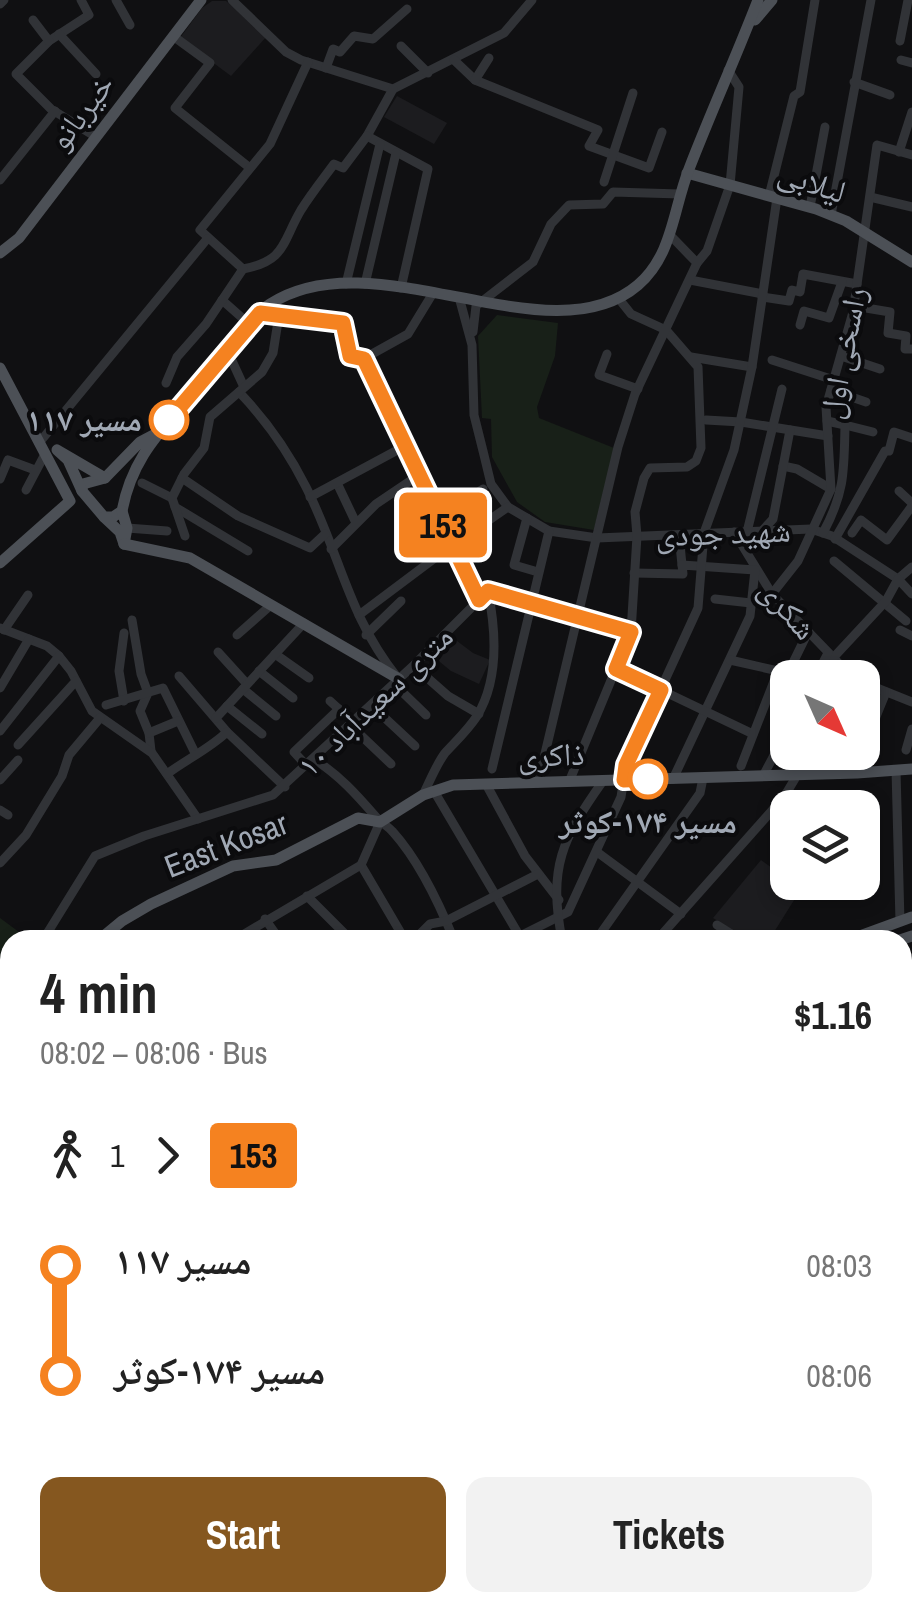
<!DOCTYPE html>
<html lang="en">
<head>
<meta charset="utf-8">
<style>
	body { margin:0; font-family:"Archivo Narrow","Noto Naskh Arabic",sans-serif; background:#f2f2f2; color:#222; height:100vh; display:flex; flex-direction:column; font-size:38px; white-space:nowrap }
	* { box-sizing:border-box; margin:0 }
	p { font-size:32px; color:#767676 }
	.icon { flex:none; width:55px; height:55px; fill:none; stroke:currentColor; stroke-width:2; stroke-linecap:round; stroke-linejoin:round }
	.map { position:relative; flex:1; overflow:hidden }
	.panel { position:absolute; left:0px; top:930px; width:912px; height:682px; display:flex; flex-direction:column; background:#fff; border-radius:30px 30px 0 0; box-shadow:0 5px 15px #0003 }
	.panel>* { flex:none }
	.badge { padding:0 20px; border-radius:8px; font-size:35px; line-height:65px }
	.needle { width:65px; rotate:135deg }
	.tools { position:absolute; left:770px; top:660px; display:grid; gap:20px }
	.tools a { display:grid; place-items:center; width:110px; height:110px; border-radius:20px; background:#fff; box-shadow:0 5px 15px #0003; font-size:50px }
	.map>.badge { position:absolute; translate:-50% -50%; box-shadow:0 0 0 5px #fff }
	.legs { display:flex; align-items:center; gap:15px; height:110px; padding:0 40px; font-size:32px }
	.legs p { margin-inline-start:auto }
	.head { display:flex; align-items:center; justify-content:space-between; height:170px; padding:0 40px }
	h1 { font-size:55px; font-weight:700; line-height:75px }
	.cta { display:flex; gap:20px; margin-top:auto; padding:20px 40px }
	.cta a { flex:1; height:115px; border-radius:20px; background:#85571f; color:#fff; font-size:40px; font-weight:700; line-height:115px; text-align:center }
	.cta a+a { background:#f2f2f2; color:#222 }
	ul { padding:0 40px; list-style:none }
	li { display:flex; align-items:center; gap:35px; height:110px; font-size:38px }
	li i { display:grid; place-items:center; width:15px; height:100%; margin:0 12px; background:currentColor }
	li i::after { content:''; width:25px; height:25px; margin:-12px; border:8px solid; border-radius:50%; background:#fff }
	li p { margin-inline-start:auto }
	li:first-child i { background:linear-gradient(#0000 50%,currentColor 0) }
	li:last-child i { background:linear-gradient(currentColor 50%,#0000 0) }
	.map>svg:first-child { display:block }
	.built { fill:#1c1c1f }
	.green { fill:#182018 }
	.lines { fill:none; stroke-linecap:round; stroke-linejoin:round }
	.minor { stroke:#313337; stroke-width:9 }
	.major { stroke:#4c5056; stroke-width:11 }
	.line-1-casing { stroke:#fff; stroke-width:22 }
	.line-1 { stroke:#f58220; stroke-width:15 }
	.stop-1-dot { fill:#fff; stroke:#f58220; stroke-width:5 }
	.labels { text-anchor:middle; stroke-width:8; stroke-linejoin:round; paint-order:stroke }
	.street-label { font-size:32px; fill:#a0a8b4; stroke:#0b0b0d }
	.stop-label { font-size:32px; font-weight:bold; fill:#a0a8b4; stroke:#0b0b0d; text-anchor:end }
</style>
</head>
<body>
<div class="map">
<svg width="912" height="1612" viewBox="0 0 912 1612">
	<rect width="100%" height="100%" fill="#101012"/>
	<g class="built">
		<polygon points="212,1 226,1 268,35 231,76 180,38 202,8"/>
		<polygon points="397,96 447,123 434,144 384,117"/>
		<polygon points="449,635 473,653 490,660 479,684 451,671 429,653"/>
		<polygon points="761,860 801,889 769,940 748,940 713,918"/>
		<polygon points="910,1260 912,1263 912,1340 902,1329 903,1266"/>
	</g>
	<g class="green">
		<polygon points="497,315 558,323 555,356 537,407 539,418 614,448 594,530 545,522 517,502 492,457 491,419 482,418 478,336"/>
		<polygon points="0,918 19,932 10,940 10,998 8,1004 0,1010"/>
		<polygon points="912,1383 912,1612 866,1612 870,1603 902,1602 902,1385"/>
		<polygon points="66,1603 66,1602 145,1603 142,1612 56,1612"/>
	</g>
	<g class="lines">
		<g class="minor">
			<polyline points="81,0 89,15 49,41 16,74 51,109 96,137"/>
			<polyline points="116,0 130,25"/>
			<polyline points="232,0 286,52 301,60 393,89 504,33 532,0"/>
			<polyline points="0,4 4,0"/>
			<polyline points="33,20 49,41"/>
			<polyline points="59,34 96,74"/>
			<polyline points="173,36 210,63 175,108 250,168"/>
			<polyline points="900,41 908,0"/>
			<polyline points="401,46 428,73"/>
			<polyline points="454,60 475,80 598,130 589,146 649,168 662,132"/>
			<polyline points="901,60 912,63"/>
			<polyline points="326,68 333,49 340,52 354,36 373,39 407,9"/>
			<polyline points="475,80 489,58"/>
			<polyline points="854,82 890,95"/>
			<polyline points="393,89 367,136 428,169 401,288"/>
			<polyline points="899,152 912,112"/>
			<polyline points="0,180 55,111"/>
			<polyline points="604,182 633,93"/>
			<polyline points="769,196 794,96 800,92 815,0"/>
			<polyline points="870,197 912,207"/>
			<polyline points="810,207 825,127"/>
			<polyline points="831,215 871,0"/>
			<polyline points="697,263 707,251 730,185 739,87 728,70"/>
			<path d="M243 269C286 261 282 242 301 210 311 194 323 179 334 164L343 168 367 136"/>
			<polyline points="690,280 763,294"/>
			<polyline points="346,284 380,144"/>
			<polyline points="365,284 396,153"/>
			<polyline points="459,297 472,345 474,415 484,455 491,484 508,507 549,531 597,538 811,529 832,536 898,579 912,567"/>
			<polyline points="762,297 789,301 792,290 800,292 803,274 857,284"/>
			<polyline points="222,300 249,324"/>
			<polyline points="854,306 890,312 888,333 906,336 905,349 912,349"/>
			<polyline points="260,313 343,323 350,356 363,359 408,334 433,293"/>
			<polyline points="800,325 804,311 829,318 842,282"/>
			<polyline points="473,332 476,306 533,262 551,224 569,205 603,204 613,192 680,194"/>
			<polyline points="227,350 244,387"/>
			<polyline points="607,354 599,375 638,389"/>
			<polyline points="841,356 880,369"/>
			<polyline points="691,357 752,367"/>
			<polyline points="363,359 479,600"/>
			<polyline points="772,360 834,380"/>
			<polyline points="166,383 177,357 206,324 243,269 200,230 270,144 308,62"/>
			<polyline points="831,390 866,402"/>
			<path d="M239 392C265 419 289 453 306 487 340 554 348 616 397 677"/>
			<polyline points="706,420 741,422 828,436"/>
			<polyline points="845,425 873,432"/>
			<polyline points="39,443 207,239"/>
			<polyline points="783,466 797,469 831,489"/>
			<polyline points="182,478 238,516 310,548 325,534"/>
			<polyline points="0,479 8,460 35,470"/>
			<polyline points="142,483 172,498"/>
			<polyline points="337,483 356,523"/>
			<polyline points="26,490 45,454"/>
			<polyline points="899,491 912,503"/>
			<polyline points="310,497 405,446"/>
			<polyline points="175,507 248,551"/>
			<polyline points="527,518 514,565 538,572"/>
			<polyline points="127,528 167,531"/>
			<polyline points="762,531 773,519 790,430"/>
			<polyline points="734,532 772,594 853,678"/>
			<polyline points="747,532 782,389"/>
			<path d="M823 533C845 492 844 471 845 425L827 421"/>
			<polyline points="852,533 861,520 887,540 912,506"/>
			<polyline points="679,535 682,565"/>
			<polyline points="185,536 172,498 184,474 204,448 210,417 262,372 273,353 279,315"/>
			<polyline points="835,539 885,451 889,451 894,432 912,438"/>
			<polyline points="410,545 439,518 483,489"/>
			<polyline points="453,545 508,507"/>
			<polyline points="331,549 376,504 419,475"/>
			<polyline points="834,561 906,621"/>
			<polyline points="634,573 683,574 682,565 755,570 750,616 673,779"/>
			<polyline points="772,594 798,561 831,489 826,407 853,312 877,145 912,155"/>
			<polyline points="715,599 751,603"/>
			<polyline points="359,615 435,558"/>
			<polyline points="132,620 141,674 148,693 140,711 149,733 151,751"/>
			<polyline points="0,628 47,646 59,656 71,671 92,711 152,753 198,819"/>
			<polyline points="4,630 28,595"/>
			<polyline points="900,630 912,636"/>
			<polyline points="237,635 271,605"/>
			<polyline points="366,635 401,601"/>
			<polyline points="218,652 247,684"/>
			<polyline points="275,654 309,678"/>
			<polyline points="833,658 886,601 898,579 912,594"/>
			<polyline points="730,660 809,678"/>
			<polyline points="617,669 753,734"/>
			<polyline points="259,671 293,698"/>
			<polyline points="788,673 808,632"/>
			<polyline points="423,674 448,696 479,714"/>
			<polyline points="179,676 227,732 285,787"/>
			<polyline points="815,678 828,653"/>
			<polyline points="862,682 912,702"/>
			<polyline points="394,684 426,715"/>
			<polyline points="0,688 29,639"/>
			<polyline points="243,689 276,716"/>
			<polyline points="124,701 119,671 124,633"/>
			<polyline points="330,701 353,722"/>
			<polyline points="106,705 163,688 195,753"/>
			<polyline points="371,705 415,746"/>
			<polyline points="227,706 262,734"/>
			<polyline points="216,718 304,623"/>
			<polyline points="350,725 391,764"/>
			<polyline points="0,731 59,656"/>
			<polyline points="149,733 178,721"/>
			<polyline points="18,745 76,681"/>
			<polyline points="906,750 912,729"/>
			<polyline points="862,751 886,692"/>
			<path d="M314 759C340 776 356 794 376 817 381 823 388 826 393 832 420 862 439 903 454 940"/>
			<polyline points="307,766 294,752 339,709"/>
			<polyline points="741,766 778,671"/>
			<polyline points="492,769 549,531"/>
			<polyline points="896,770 900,922"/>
			<path d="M167 774C187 759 209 749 227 732"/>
			<polyline points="763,776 788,729"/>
			<polyline points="0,780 18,760"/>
			<polyline points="569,782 631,632 637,536 635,512 644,478 650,468 687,467 696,461 701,448 698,367 666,330 631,314 619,299"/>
			<polyline points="538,783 618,447 635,394 697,263 670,235"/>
			<polyline points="486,784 525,856 559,900"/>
			<polyline points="434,791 519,935"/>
			<path d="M423 795C430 781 436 765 445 753 456 741 468 730 477 716 499 680 496 631 488 591"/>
			<polyline points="0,810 8,815"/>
			<polyline points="597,852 681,914"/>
			<polyline points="0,863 26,835 62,776 69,755 100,718"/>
			<polyline points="361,865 405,940"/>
			<polyline points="307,896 351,940"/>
			<polyline points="265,919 280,940"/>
			<polyline points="717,925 741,940"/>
			<polyline points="43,940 95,856 144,836 273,795 414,665 488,591 631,632"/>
			<polyline points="234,940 361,865 380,822"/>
			<polyline points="414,940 430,924 446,921 538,874"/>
			<polyline points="512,940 568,912 621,797 626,765 698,608 704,533 734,450 752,367 777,198"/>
			<path d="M562 940C548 867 562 839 603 781"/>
			<polyline points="596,940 700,793 703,778"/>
			<polyline points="657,940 784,797 811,752"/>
			<polyline points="902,1005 912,1001"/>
			<polyline points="902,1032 912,1030"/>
			<polyline points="902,1116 912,1100"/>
			<polyline points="902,1140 912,1132"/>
			<polyline points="902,1171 912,1164"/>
			<polyline points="902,1177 912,1188"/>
			<polyline points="0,1223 10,1210"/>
			<polyline points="0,1325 10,1320"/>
			<polyline points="0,1496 10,1491"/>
			<polyline points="339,1602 341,1612"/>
			<polyline points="391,1602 393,1612"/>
			<polyline points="676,1602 703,1612"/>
			<polyline points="798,1606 803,1602"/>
			<polyline points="155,1611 196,1602"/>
			<polyline points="253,1612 254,1602"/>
			<polyline points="279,1612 281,1602"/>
			<polyline points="469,1612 519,1603"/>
			<polyline points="579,1612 582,1602"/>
			<polyline points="610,1612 614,1602"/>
			<polyline points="650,1612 654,1602"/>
			<polyline points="825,1612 838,1602"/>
			<polyline points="855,1612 859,1602"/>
		</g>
		<g class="major">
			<polyline points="755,20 772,0"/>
			<polyline points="687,173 816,209 846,221 912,262"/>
			<polyline points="0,253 19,238 201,0"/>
			<polyline points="0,368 70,501 0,563"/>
			<path d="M157 433 140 442 105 478 83 484 82 491 104 517H113L122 511C133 453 165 428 200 384 221 358 242 323 270 304 375 236 549 361 638 285 673 255 673 209 689 169 711 112 736 57 758 0"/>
			<polyline points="82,491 68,460 57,450 105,478"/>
			<polyline points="104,517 120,532 124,544 127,528 122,511"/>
			<polyline points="124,544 190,558 399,679"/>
			<polyline points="99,940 122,921 151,904 233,866 276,860 358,818 380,822 423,795 453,785 857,773 912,769"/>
			<polyline points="849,940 912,917"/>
			<polyline points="900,940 912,936"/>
			<polyline points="0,1020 10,1013"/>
			<polyline points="902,1210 912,1222"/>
			<polyline points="902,1232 912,1244"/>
			<polyline points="0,1234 10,1231"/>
			<polyline points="0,1259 10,1256"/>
			<polyline points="741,1602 744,1612"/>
			<polyline points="260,1612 262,1602"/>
			<polyline points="270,1612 272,1602"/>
		</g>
	</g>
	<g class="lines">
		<g class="line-1-casing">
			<polyline id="line-1" points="169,420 260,313 343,323 350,356 364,359 479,600 488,591 631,632 616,669 661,690 626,765 624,780 648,779"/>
		</g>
		<use href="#line-1" class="line-1"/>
	</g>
	<g class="stop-1-dot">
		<circle cx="169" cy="420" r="18"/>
		<circle cx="648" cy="779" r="18"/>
	</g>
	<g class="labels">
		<g class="street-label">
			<text transform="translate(81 112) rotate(-53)" y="11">خیربانو</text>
			<text transform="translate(812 182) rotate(19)" y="11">لیلابی</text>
			<text transform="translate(843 353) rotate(-79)" y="11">راسخی اول</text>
			<text transform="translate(723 533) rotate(-2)" y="11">شهید جودی</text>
			<text transform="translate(788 609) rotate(49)" y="11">شکری</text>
			<text transform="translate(375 701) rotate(-44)" y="11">۱۰ متری سعیدآباد</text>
			<text transform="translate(551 755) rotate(-2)" y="11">ذاکری</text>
			<text transform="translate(226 845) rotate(-21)" y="11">East Kosar</text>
		</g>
		<g class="stop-label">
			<text x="142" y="431">مسیر ۱۱۷</text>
			<text x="648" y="833" text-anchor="middle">مسیر ۱۷۴-کوثر</text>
		</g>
	</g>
</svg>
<div class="tools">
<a><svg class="needle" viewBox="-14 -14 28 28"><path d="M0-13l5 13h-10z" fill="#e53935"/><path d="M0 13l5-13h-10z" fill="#767676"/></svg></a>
<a><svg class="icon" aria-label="layers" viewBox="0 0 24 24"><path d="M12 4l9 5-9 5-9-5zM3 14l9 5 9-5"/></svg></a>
</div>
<b class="badge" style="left:443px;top:525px;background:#f58220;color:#111">153</b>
<section class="panel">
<div class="head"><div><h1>4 min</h1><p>08:02 – 08:06 · Bus</p></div><b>$1.16</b></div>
<div class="legs"><svg class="icon" aria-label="walk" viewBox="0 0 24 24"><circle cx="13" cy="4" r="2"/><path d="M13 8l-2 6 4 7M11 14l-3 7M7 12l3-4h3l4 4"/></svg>1<svg class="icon" aria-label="forward" viewBox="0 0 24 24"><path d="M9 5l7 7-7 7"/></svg><b class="badge" style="background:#f58220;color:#111">153</b></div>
<ul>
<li><i style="color:#f58220"></i><b>مسیر ۱۱۷</b><p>08:03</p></li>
<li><i style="color:#f58220"></i><b>مسیر ۱۷۴-کوثر</b><p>08:06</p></li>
</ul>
<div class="cta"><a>Start</a><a>Tickets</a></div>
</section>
</div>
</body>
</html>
